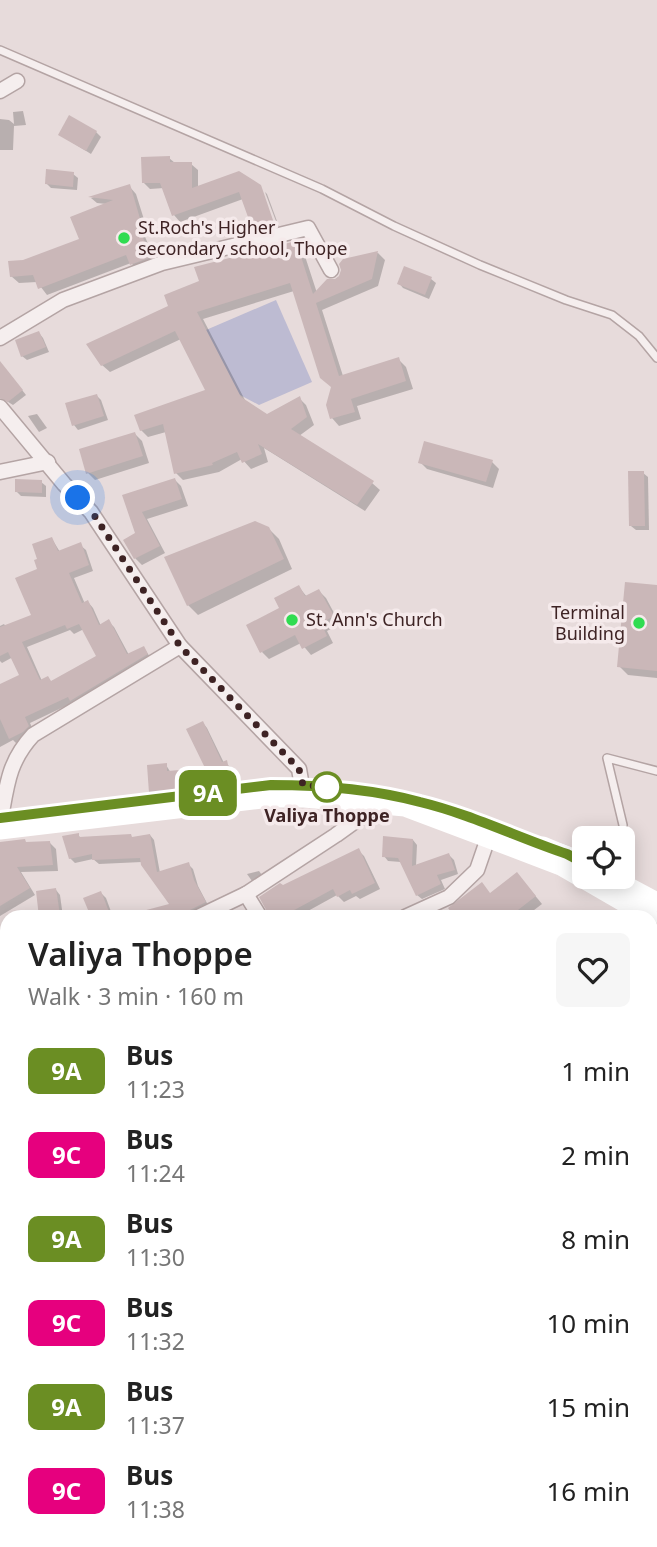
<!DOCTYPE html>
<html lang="en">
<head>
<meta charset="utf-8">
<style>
	body { margin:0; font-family:"Noto Sans",sans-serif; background:#f6f6f6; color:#222; height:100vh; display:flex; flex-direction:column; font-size:26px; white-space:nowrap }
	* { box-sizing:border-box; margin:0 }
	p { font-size:23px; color:#767676 }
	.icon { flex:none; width:38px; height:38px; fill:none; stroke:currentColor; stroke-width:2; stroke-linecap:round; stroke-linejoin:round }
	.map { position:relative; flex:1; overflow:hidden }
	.side { position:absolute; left:0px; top:910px; width:658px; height:637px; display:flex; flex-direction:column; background:#fff; border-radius:21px 21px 0 0; box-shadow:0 4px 18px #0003 }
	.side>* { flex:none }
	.badge { padding:0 14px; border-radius:10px; font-size:24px; line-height:46px }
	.buttons { position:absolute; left:572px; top:826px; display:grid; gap:14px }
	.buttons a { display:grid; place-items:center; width:63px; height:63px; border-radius:10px; background:#fff; box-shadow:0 4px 18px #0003; font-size:35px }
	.you { position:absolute; width:35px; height:35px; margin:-18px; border:5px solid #fff; border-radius:50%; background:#1a73e8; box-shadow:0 0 0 10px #1a73e833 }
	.map>.badge { position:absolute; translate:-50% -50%; box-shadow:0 0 0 4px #fff }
	.round { display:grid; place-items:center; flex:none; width:74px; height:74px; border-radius:10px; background:#f6f6f6 }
	.headline { display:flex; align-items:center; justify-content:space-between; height:119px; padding:0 28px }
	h1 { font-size:33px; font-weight:600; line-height:52px }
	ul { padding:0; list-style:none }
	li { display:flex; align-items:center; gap:21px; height:84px; padding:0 28px }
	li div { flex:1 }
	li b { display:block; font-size:26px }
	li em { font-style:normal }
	li .badge { min-width:77px; font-weight:700; text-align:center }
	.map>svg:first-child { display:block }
	.green { fill:#bdbbd2 }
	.water { fill:#cc919a }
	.shadow { fill:#0003; fill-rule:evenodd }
	.building { fill:#cab7b8; fill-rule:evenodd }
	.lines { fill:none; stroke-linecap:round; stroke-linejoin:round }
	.service-casing { stroke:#b4a4a4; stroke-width:10 }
	.minor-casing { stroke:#b4a4a4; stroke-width:17 }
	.service { stroke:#f5eeee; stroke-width:7 }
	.minor { stroke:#f5eeee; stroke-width:14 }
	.secondary { stroke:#fff; stroke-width:19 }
	.line-casing { stroke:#fff; stroke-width:16 }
	.line { stroke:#6b8e23; stroke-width:10 }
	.walk { stroke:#3e2324; stroke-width:7; stroke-dasharray:0 12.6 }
	.poi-dot { fill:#30dc51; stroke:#f5eaeb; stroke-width:2.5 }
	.stop-dot { fill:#fff; stroke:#6b8e23; stroke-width:3.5 }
	.labels { text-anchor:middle; stroke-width:7; stroke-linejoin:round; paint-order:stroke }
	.poi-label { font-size:18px; fill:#3e2324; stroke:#f5eaeb; text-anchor:start }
	.stop-label { font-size:18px; font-weight:bold; fill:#3e2324; stroke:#f5eaeb }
</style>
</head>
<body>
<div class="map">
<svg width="657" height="1547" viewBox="0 0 657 1547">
	<rect width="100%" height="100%" fill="#e7dbdb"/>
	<polygon class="green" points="276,300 312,382 259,405 223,386 199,333"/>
	<polygon class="water" points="0,1261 7,1268 7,1540 251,1540 258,1547 0,1547"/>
	<g class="shadow">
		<polygon points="23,111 26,125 14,126 13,150 0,150 0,119 9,120 14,124 13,112"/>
		<polygon points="96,132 101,137 91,154 60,135"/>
		<polygon points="169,158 175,163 191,164 198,170 198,188 260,187 276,233 261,237 255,230 243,199 180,222 174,215 164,188 150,189 143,182"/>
		<polygon points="73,174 78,178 77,190 51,188 47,184"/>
		<polygon points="129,186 136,194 147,229 142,230 157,264 139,271 131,263 47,295 37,282 19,283 11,276 24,261 81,240 106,204 97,203 91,198"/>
		<polygon points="265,192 267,194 281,232 280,232"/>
		<polygon points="296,243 303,250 317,293 340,277 344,261 378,253 385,260 378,286 322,310 343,376 398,359 406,367 413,389 357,406 361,419 339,426 332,418 333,388 294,291 203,319 246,402 267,416 299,398 306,405 314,425 299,436 372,483 380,490 365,511 264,448 268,462 251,469 242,459 219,472 183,480 176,473 166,432 148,437 141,430 207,391 181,339 110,372 102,365 170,307"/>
		<polygon points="431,279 436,283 429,299 403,288 399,283"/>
		<polygon points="39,333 43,338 49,352 27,360 22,356"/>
		<polygon points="0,369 8,372 26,395 13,405 0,397"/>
		<polygon points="97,396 101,400 108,420 78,430 74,425"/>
		<polygon points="37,414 47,428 39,432 28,416"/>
		<polygon points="135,434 142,441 149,463 95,480 88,473"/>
		<polygon points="420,462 492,462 499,469 493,488 427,469"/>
		<polygon points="643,473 648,477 649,530 636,530 631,526"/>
		<polygon points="175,480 181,486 188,506 147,519 165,553 142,565 135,558 137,534 124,496"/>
		<polygon points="41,482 46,486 46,497 21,496 17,492"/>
		<polygon points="268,528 279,539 292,569 198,615 188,605"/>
		<path d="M52 539 60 552 80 545 86 550 93 571 74 578 85 604 88 602 93 608 101 626 109 622 114 627 129 655 144 648 152 660 74 702 30 723 34 732 28 737 16 743 13 740 0 747V686L21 676 13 657 2 663 0 661V626L4 624 6 627 33 616 39 570ZM84 629 98 657 52 682 42 681 27 647 70 630 74 634Z"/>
		<polygon points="657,586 657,678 628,675 619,666"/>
		<polygon points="299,587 307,597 319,591 326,598 340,624 327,631 333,643 311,655 301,643 269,659 262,652 281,609"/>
		<polygon points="203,723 207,728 224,763 231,767 235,783 209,790 155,797 151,792 166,765 171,773 207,769"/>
		<polygon points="78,835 82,839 133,838 150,835 154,840 160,873 188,864 193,869 198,886 209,907 189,917 126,917 172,905 142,862 99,864 93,859 75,863 70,858"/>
		<polygon points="413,840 417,845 416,866 449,855 454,860 458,874 441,880 445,889 422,899 417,895 401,862 388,861 384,856"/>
		<polygon points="49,842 56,849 58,871 21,872 35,895 0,916 0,846"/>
		<polygon points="358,850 364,856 380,889 360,899 356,896 344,902 337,895 297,917 270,917 283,887"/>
		<polygon points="259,871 262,875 252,881 247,874"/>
		<polygon points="524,882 542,904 525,917 457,917 491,894"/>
		<polygon points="56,890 60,895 63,917 41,917 38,892"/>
		<polygon points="101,893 106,898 113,917 92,917"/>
		<polygon points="0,944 3,946 3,958 0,958"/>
		<polygon points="657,963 657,984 651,988 651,965"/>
		<polygon points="0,990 4,993 6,1008 0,1009"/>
		<polygon points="5,1029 7,1077 0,1081 0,1032"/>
		<polygon points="657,1239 657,1270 651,1261 651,1242"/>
		<polygon points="657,1389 657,1516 651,1519 651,1469 653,1468 651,1465 651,1393"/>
		<polygon points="475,1540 641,1540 646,1547 464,1547"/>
	</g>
	<g class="building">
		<polygon points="69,115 97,131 86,151 58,135"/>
		<polygon points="170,156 170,162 192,162 192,188 239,171 261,185 275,226 253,231 239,192 172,216 160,183 142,183 141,157"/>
		<polygon points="46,169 74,172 73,187 45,184"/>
		<polygon points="130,184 141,222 137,223 151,257 130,265 126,255 38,289 33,275 10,277 8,261 23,260 79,239 70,217 113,200 88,197"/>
		<polygon points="296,241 313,294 327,279 335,279 339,276 341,270 339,264 343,259 378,251 372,279 316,303 339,376 399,357 406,381 351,399 355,412 330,419 326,405 331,387 320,378 290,283 197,312 241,397 267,414 300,396 307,417 291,429 374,481 357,505 258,444 262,454 242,463 237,452 212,463 213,465 174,474 163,424 140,431 134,415 205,390 175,331 101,366 86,344 168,306 164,295 199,281 194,267"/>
		<polygon points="404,266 432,277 425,295 397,284"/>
		<polygon points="39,331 46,347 21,357 15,340"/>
		<polygon points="0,361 23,390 8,402 0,398"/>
		<polygon points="97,394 104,416 72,426 65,403"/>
		<polygon points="135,432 143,456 86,474 79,449"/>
		<polygon points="424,441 493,460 486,482 418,463"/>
		<polygon points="628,471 644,471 645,526 629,526"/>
		<polygon points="175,478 182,499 142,512 160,546 134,559 123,540 135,533 122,495"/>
		<polygon points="15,479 42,480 42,493 15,492"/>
		<polygon points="255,521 269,527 284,559 187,606 164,557"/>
		<path d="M52 537 58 551 81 542 89 565 69 573 82 603 88 600 99 625 109 619 127 654 144 646 148 654 70 701 68 697 25 717 29 726 23 732 9 739 0 719V684L19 675 8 652 0 656V627L31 615 15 578 37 569 34 560 37 559 32 544ZM79 624 96 656 51 681 48 676 40 680 22 642 65 625 67 629Z"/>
		<polygon points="625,582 657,585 657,671 617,667"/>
		<polygon points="299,585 305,596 319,589 334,616 321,623 327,636 302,649 295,635 260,653 246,625 279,608 274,598"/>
		<polygon points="203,721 222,762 227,760 231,779 204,786 149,793 147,765 167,763 167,771 205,768 186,729"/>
		<polygon points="79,833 79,837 131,834 132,837 150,834 157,872 189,862 194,880 206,902 176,917 136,917 135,913 169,904 141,865 140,858 92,860 92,854 69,859 62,836"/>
		<polygon points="383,836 413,839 412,866 449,853 455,870 437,875 441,884 416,896 398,858 382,857"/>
		<polygon points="25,839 26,842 50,841 53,865 17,867 30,888 0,906 0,842"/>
		<polygon points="359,848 375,883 352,894 350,890 337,897 333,889 287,914 288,917 270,917 259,897 280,883 283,885"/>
		<polygon points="517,872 536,896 509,917 455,917 448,908 482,882 490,893"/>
		<polygon points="56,888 60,915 39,917 36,891"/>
		<polygon points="101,891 111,917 91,917 83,898"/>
	</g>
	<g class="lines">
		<g class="service-casing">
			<g id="service">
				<polyline points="0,50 322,189 394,226 480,265 566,300 612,315 639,336 657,358"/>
				<polyline points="623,825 607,758 657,771"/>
			</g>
		</g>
		<g class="minor-casing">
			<g id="minor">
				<polyline points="0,91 17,81"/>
				<polyline points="0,338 63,300 162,263 308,228 331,270"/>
				<polyline points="0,407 64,484 91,512 180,646 299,769 304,798"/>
				<polyline points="0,472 48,462"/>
				<path d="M1 818C7 784 9 761 33 735L180 646"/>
				<polyline points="246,894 260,917"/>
				<polyline points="198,917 246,894 336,835 379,804"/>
				<polyline points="405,917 449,897 477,870 488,838"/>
				<polyline points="651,993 657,988"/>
				<polyline points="0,1017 7,1013"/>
				<polyline points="0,1168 7,1175"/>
				<polyline points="651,1371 657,1368"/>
				<polyline points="305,1540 311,1547"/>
				<polyline points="437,1547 444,1540"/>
			</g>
		</g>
		<use href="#service" class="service"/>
		<use href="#minor" class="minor"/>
		<g class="secondary">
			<polyline points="0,830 271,798 304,798 405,807 561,866 649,917"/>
			<polyline points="543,846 584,863"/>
			<polyline points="610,877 657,902"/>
		</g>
	</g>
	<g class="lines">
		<g class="line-casing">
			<path id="line" d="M0 818 271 785C321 785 372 789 420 802 470 814 519 838 567 854L584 863"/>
		</g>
		<use href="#line" class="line"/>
		<polyline class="walk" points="78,498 92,512 180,646 299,769 303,785 327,787"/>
	</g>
	<g class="poi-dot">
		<circle cx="124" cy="238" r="7"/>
		<circle cx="292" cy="620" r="7"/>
		<circle cx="639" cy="623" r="7"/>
	</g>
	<circle class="stop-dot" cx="327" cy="787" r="14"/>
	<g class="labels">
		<g class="poi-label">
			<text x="138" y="234">St.Roch's Higher<tspan x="138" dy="21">secondary school, Thope</tspan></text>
			<text x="625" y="619" text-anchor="end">Terminal<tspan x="625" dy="21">Building</tspan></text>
			<text x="306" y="626">St. Ann's Church</text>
		</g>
		<g class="stop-label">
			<text x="327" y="822">Valiya Thoppe</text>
		</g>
	</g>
</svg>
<div class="buttons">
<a><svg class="icon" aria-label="locate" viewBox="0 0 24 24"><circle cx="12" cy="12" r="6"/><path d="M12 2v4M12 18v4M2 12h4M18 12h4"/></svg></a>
</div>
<div class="you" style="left:78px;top:498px"></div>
<b class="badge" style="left:208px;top:793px;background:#6b8e23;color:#fff">9A</b>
<section class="side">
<div class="headline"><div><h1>Valiya Thoppe</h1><p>Walk · 3 min · 160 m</p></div><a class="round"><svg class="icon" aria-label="heart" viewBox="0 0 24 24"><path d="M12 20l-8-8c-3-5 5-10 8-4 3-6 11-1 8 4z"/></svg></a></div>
<ul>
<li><span class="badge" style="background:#6b8e23;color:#fff">9A</span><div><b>Bus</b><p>11:23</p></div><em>1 min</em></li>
<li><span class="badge" style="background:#e6007e;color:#fff">9C</span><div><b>Bus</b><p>11:24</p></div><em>2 min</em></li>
<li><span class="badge" style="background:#6b8e23;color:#fff">9A</span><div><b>Bus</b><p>11:30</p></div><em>8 min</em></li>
<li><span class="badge" style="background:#e6007e;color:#fff">9C</span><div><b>Bus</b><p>11:32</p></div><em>10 min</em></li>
<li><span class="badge" style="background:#6b8e23;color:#fff">9A</span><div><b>Bus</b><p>11:37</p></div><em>15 min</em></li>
<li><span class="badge" style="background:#e6007e;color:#fff">9C</span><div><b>Bus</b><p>11:38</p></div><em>16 min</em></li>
</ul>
</section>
</div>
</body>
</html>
